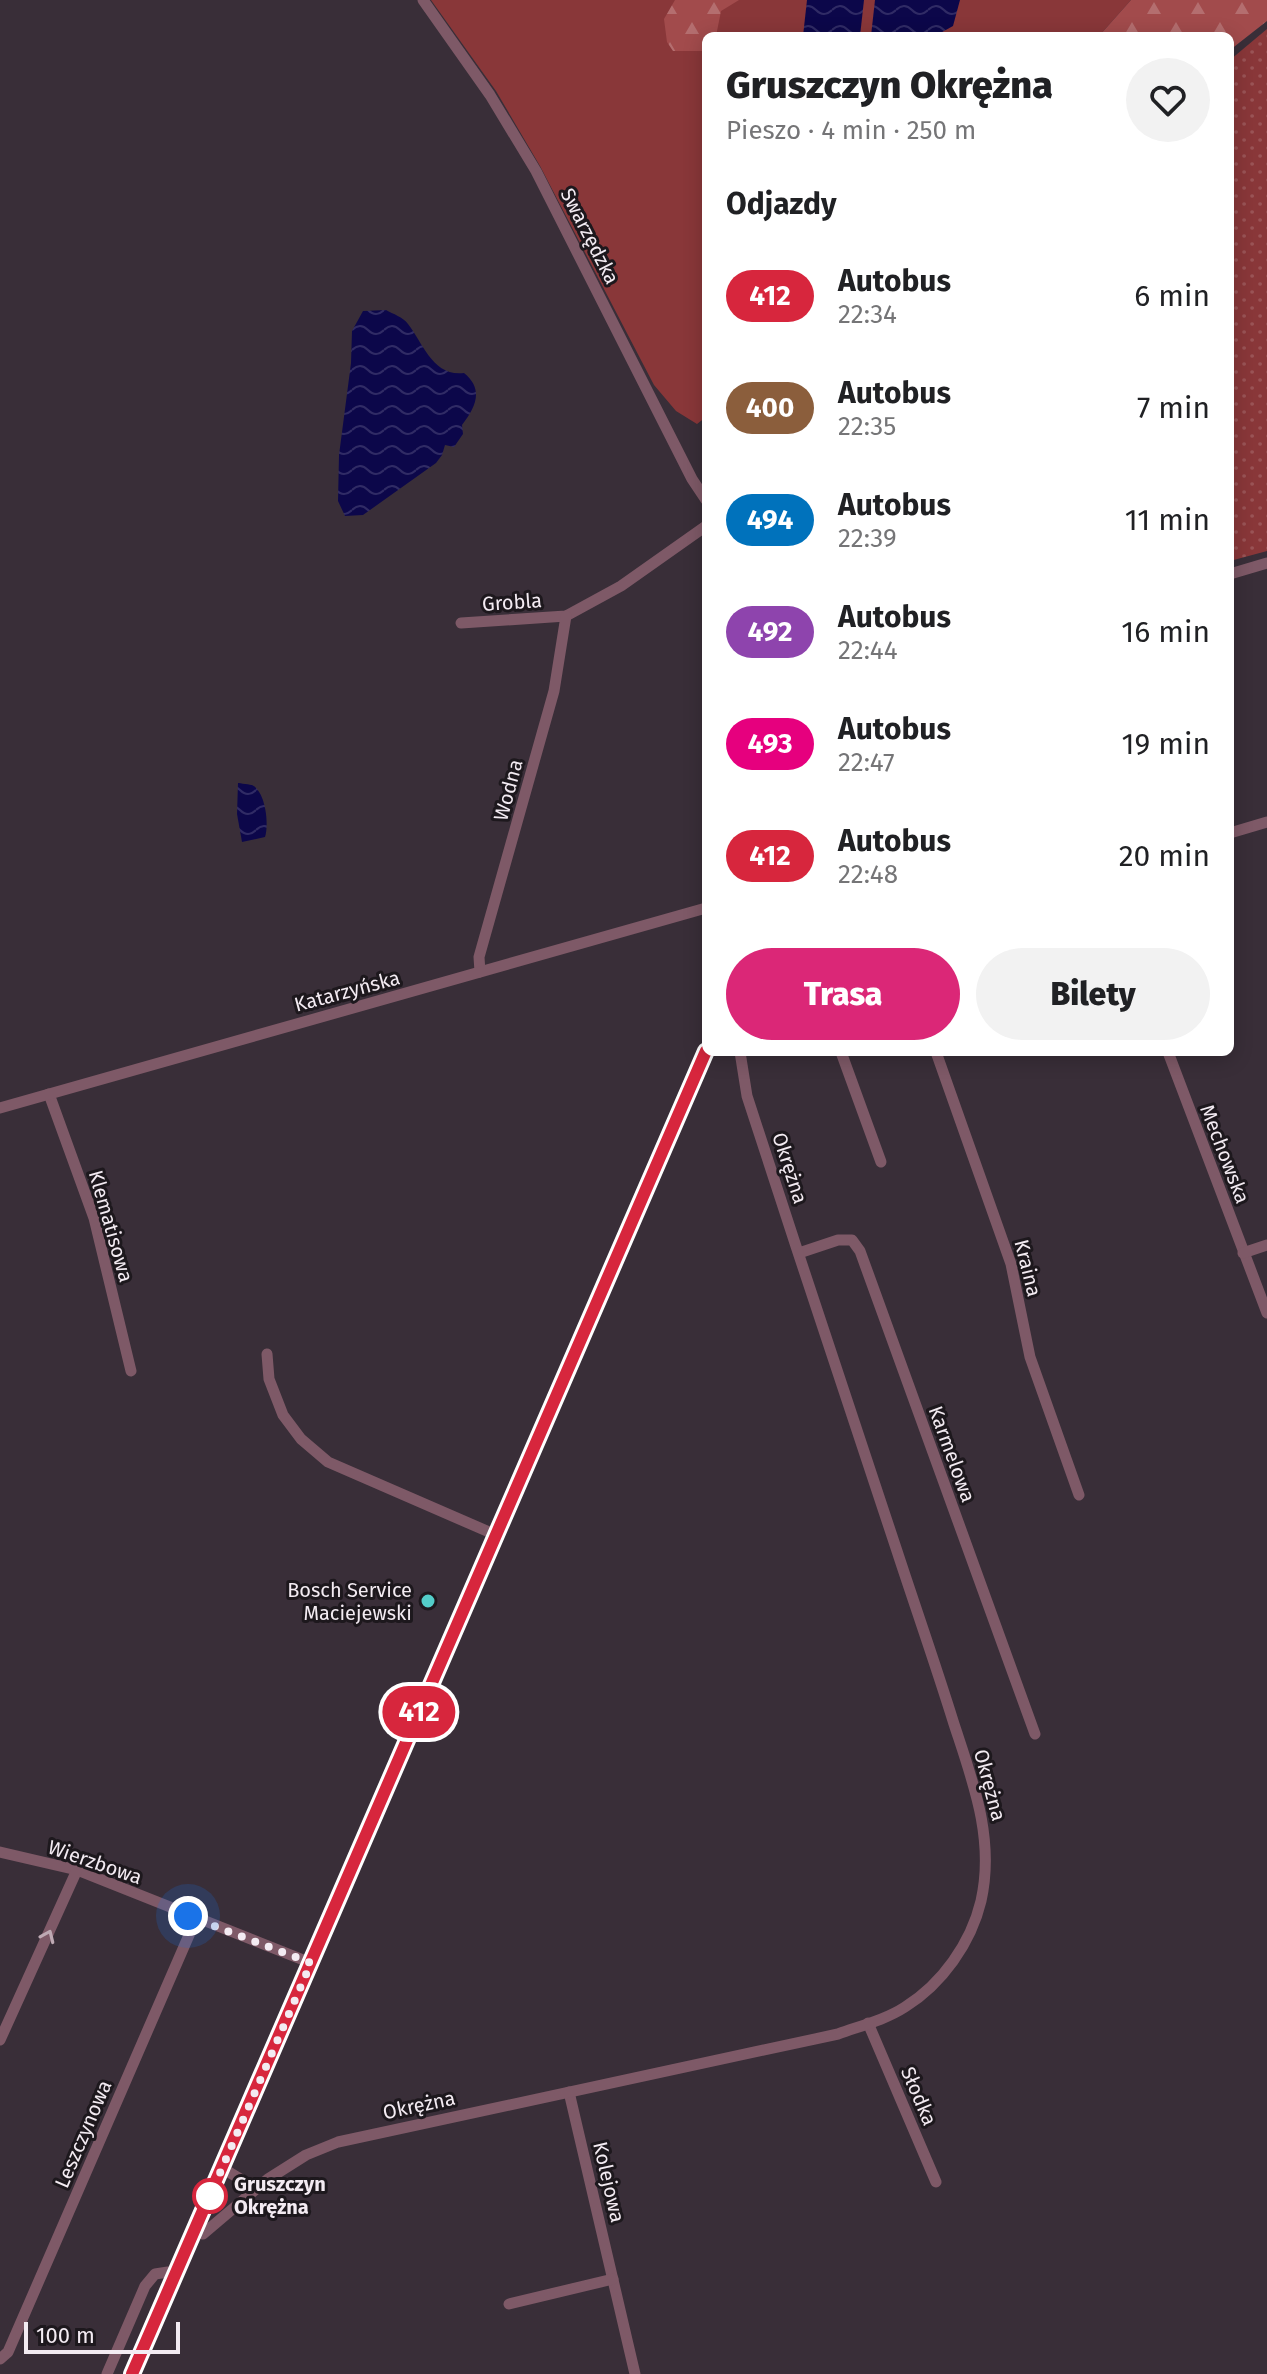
<!DOCTYPE html>
<html lang="pl">
<head>
<meta charset="utf-8">
<style>
	body { margin:0; font-family:"Fira Sans",sans-serif; background:#f2f2f2; color:#202124; height:100vh; display:flex; flex-direction:column; font-size:30px; white-space:nowrap }
	* { box-sizing:border-box; margin:0 }
	p { font-size:26px; color:#757577 }
	.icon { flex:none; width:44px; height:44px; fill:none; stroke:currentColor; stroke-width:2; stroke-linecap:round; stroke-linejoin:round }
	.map { position:relative; flex:1; overflow:hidden }
	.sheet { position:absolute; left:702px; top:32px; width:532px; height:1024px; display:flex; flex-direction:column; background:#fff; border-radius:12px; box-shadow:0 4px 20px #0003 }
	.sheet>* { flex:none }
	.badge { padding:0 16px; border-radius:26px; font-size:28px; line-height:52px }
	.scale { position:absolute; left:24px; bottom:20px; width:156px; box-sizing:border-box; padding-left:8px; border:4px solid #f3ebf2; border-top:0; font-size:22px; line-height:28px; white-space:nowrap; color:#f3ebf2; -webkit-text-stroke:6px #1d181d; paint-order:stroke }
	.you { position:absolute; width:40px; height:40px; margin:-20px; border:6px solid #fff; border-radius:50%; background:#1a73e8; box-shadow:0 0 0 12px #1a73e833 }
	.map>.badge { position:absolute; translate:-50% -50%; box-shadow:0 0 0 4px #fff }
	h2 { padding:0 24px; font-size:30px; line-height:72px }
	.round { display:grid; place-items:center; flex:none; width:84px; height:84px; border-radius:42px; background:#f2f2f2 }
	.headline { display:flex; align-items:center; justify-content:space-between; height:136px; padding:0 24px }
	h1 { font-size:38px; font-weight:800; line-height:60px }
	.cta { display:flex; gap:16px; margin-top:auto; padding:16px 24px }
	.cta a { flex:1; height:92px; border-radius:48px; background:#db2777; color:#fff; font-size:32px; font-weight:800; line-height:92px; text-align:center }
	.cta a+a { background:#f2f2f2; color:#202124 }
	ul { padding:0; list-style:none }
	li { display:flex; align-items:center; gap:24px; height:112px; padding:0 24px }
	li div { flex:1 }
	li b { display:block; font-size:30px }
	li em { font-style:normal }
	li .badge { min-width:88px; font-weight:700; text-align:center }
	.map>svg:first-child { display:block }
	.green { fill:#893739 }
	.forest { fill:url(#forest-firs) }
	.garden { fill:url(#garden-dots) }
	.water { fill:url(#water-waves) }
	.lines { fill:none; stroke-linecap:round; stroke-linejoin:round }
	.minor { stroke:#7e5967; stroke-width:11 }
	.oneway { stroke:#bea9b3 }
	.line-casing { stroke:#fff; stroke-width:18 }
	.line { stroke:#d7263d; stroke-width:12 }
	.walk { stroke:#f3ebf2; stroke-width:8; stroke-dasharray:0 14.4 }
	.poi-dot { fill:#53cdc9; stroke:#1d181d; stroke-width:3 }
	.stop-dot { fill:#fff; stroke:#d7263d; stroke-width:4 }
	.labels { text-anchor:middle; stroke-width:6; stroke-linejoin:round; paint-order:stroke }
	.street-label { font-size:20px; fill:#f3ebf2; stroke:#1d181d }
	.poi-label { font-size:20px; fill:#f3ebf2; stroke:#1d181d; text-anchor:end }
	.stop-label { font-size:20px; font-weight:bold; fill:#f3ebf2; stroke:#1d181d; text-anchor:start }
</style>
</head>
<body>
<div class="map">
<svg width="1267" height="2374" viewBox="0 0 1267 2374">
	<defs>
		<pattern id="forest-firs" width="22" height="20" patternUnits="userSpaceOnUse" patternTransform="scale(2)"><rect width="22" height="20" fill="#a24b4c"/><path d="M5 1l3.5 6h-7zM16 11l3.5 6h-7z" fill="#b46e6f"/></pattern>
		<pattern id="garden-dots" width="8" height="8" patternUnits="userSpaceOnUse" patternTransform="scale(2)"><rect width="8" height="8" fill="#893739"/><path d="M2 2h.1M6 6h.1" fill="none" stroke="#9a5456" stroke-width="1.8" stroke-linecap="round"/></pattern>
		<pattern id="water-waves" width="16" height="10" patternUnits="userSpaceOnUse" patternTransform="scale(2)"><rect width="16" height="10" fill="#0c074a"/><path d="M0 5q4-4 8 0t8 0" fill="none" stroke="#302b65"/></pattern>
	</defs>
	<rect width="100%" height="100%" fill="#392e38"/>
	<polygon class="green" points="431,0 1131,0 1099,36 706,36 706,417 697,424 676,411 654,385 540,166 496,91"/>
	<g class="forest">
		<polygon points="675,0 739,0 721,11 716,36 706,36 706,51 673,51 667,42 664,19"/>
		<polygon points="1131,0 1267,0 1267,21 1230,50 1230,36 1099,36"/>
	</g>
	<polygon class="garden" points="1267,29 1267,551 1230,561 1230,60"/>
	<g class="water">
		<polygon points="807,0 864,0 860,36 803,36"/>
		<polygon points="875,0 960,0 953,26 935,36 871,36"/>
		<path d="M386 310C393 314 403 317 408 324 423 343 433 377 464 373 484 389 476 407 462 425L463 434 454 447 445 445 442 455 436 463 363 515 345 516 338 501 339 455 351 363 352 331 363 311Z"/>
		<path d="M238 783C239 783 252 785 252 785 266 792 269 825 265 837L242 842 237 814Z"/>
	</g>
	<g class="lines">
		<g class="minor">
			<polyline points="423,0 490,95 536,171 692,479 706,500"/>
			<polyline points="1230,574 1267,563"/>
			<polyline points="461,623 566,616 621,586 706,526"/>
			<polyline points="1230,833 1267,822"/>
			<polyline points="480,972 479,957 554,691 566,616"/>
			<polyline points="841,1052 881,1162"/>
			<polyline points="936,1052 1011,1264 1030,1357 1079,1495"/>
			<polyline points="1168,1052 1267,1313"/>
			<polyline points="49,1094 94,1218 131,1371"/>
			<polyline points="0,1108 706,908"/>
			<polyline points="799,1253 838,1240 852,1240 860,1251 1035,1734"/>
			<polyline points="1243,1253 1267,1245"/>
			<polyline points="267,1354 269,1379 283,1415 301,1439 328,1462 496,1535"/>
			<polyline points="0,1852 77,1870 311,1963"/>
			<polyline points="868,2023 936,2182"/>
			<polyline points="0,2040 77,1870"/>
			<polyline points="569,2092 635,2374"/>
			<polyline points="222,2168 247,2183 262,2183"/>
			<path d="M195 2230 203 2234 268 2179 306 2155 338 2142 838 2034C860 2026 885 2020 905 2007 942 1984 971 1943 981 1901 995 1839 973 1782 954 1724 936 1666 916 1609 897 1551 847 1400 796 1248 747 1096L740 1052"/>
			<polyline points="509,2304 613,2279"/>
			<polyline points="0,2359 8,2352 196,1919"/>
			<polyline points="107,2374 145,2286 155,2274 168,2272 176,2275"/>
			<polyline points="132,2374 706,1051"/>
		</g>
	</g>
	<defs><path id="oneway-chevron" d="M-2-3.5L2.5 0L-2 3.5" fill="none" stroke-width="1.6" stroke-linecap="round" stroke-linejoin="round" transform="scale(2)"/></defs>
	<use class="oneway" href="#oneway-chevron" transform="translate(48 1936) rotate(-66)"/>
	<g class="lines">
		<g class="line-casing">
			<polyline id="line" points="132,2374 706,1051"/>
		</g>
		<use href="#line" class="line"/>
		<polyline class="walk" points="188,1916 311,1963 210,2196"/>
	</g>
	<circle class="poi-dot" cx="428" cy="1601" r="8"/>
	<circle class="stop-dot" cx="210" cy="2196" r="16"/>
	<g class="labels">
		<g class="street-label">
			<text transform="translate(590 236) rotate(63)" y="7">Swarzędzka</text>
			<text transform="translate(512 602) rotate(-4)" y="7">Grobla</text>
			<text transform="translate(508 790) rotate(-75)" y="7">Wodna</text>
			<text transform="translate(347 991) rotate(-15)" y="7">Katarzyńska</text>
			<text transform="translate(1225 1154) rotate(69)" y="7">Mechowska</text>
			<text transform="translate(790 1168) rotate(72)" y="7">Okrężna</text>
			<text transform="translate(111 1226) rotate(74)" y="7">Klematisowa</text>
			<text transform="translate(1028 1268) rotate(76)" y="7">Kraina</text>
			<text transform="translate(952 1454) rotate(70)" y="7">Karmelowa</text>
			<text transform="translate(990 1785) rotate(75)" y="7">Okrężna</text>
			<text transform="translate(95 1862) rotate(19)" y="7">Wierzbowa</text>
			<text transform="translate(919 2096) rotate(67)" y="7">Słodka</text>
			<text transform="translate(419 2105) rotate(-12)" y="7">Okrężna</text>
			<text transform="translate(83 2134) rotate(-67)" y="7">Leszczynowa</text>
			<text transform="translate(609 2182) rotate(77)" y="7">Kolejowa</text>
		</g>
		<g class="poi-label">
			<text x="412" y="1597">Bosch Service<tspan x="412" dy="23">Maciejewski</tspan></text>
		</g>
		<g class="stop-label">
			<text x="234" y="2191">Gruszczyn<tspan x="234" dy="23">Okrężna</tspan></text>
		</g>
	</g>
</svg>
<div class="scale">100 m</div>
<div class="you" style="left:188px;top:1916px"></div>
<b class="badge" style="left:419px;top:1712px;background:#d7263d;color:#fff">412</b>
<section class="sheet">
<div class="headline"><div><h1>Gruszczyn Okrężna</h1><p>Pieszo · 4 min · 250 m</p></div><a class="round"><svg class="icon" aria-label="heart" viewBox="0 0 24 24"><path d="M12 20l-8-8c-3-5 5-10 8-4 3-6 11-1 8 4z"/></svg></a></div>
<h2>Odjazdy</h2>
<ul>
<li><span class="badge" style="background:#d7263d;color:#fff">412</span><div><b>Autobus</b><p>22:34</p></div><em>6 min</em></li>
<li><span class="badge" style="background:#8b5e3c;color:#fff">400</span><div><b>Autobus</b><p>22:35</p></div><em>7 min</em></li>
<li><span class="badge" style="background:#0072bc;color:#fff">494</span><div><b>Autobus</b><p>22:39</p></div><em>11 min</em></li>
<li><span class="badge" style="background:#8e44ad;color:#fff">492</span><div><b>Autobus</b><p>22:44</p></div><em>16 min</em></li>
<li><span class="badge" style="background:#e6007e;color:#fff">493</span><div><b>Autobus</b><p>22:47</p></div><em>19 min</em></li>
<li><span class="badge" style="background:#d7263d;color:#fff">412</span><div><b>Autobus</b><p>22:48</p></div><em>20 min</em></li>
</ul>
<div class="cta"><a>Trasa</a><a>Bilety</a></div>
</section>
</div>
</body>
</html>
